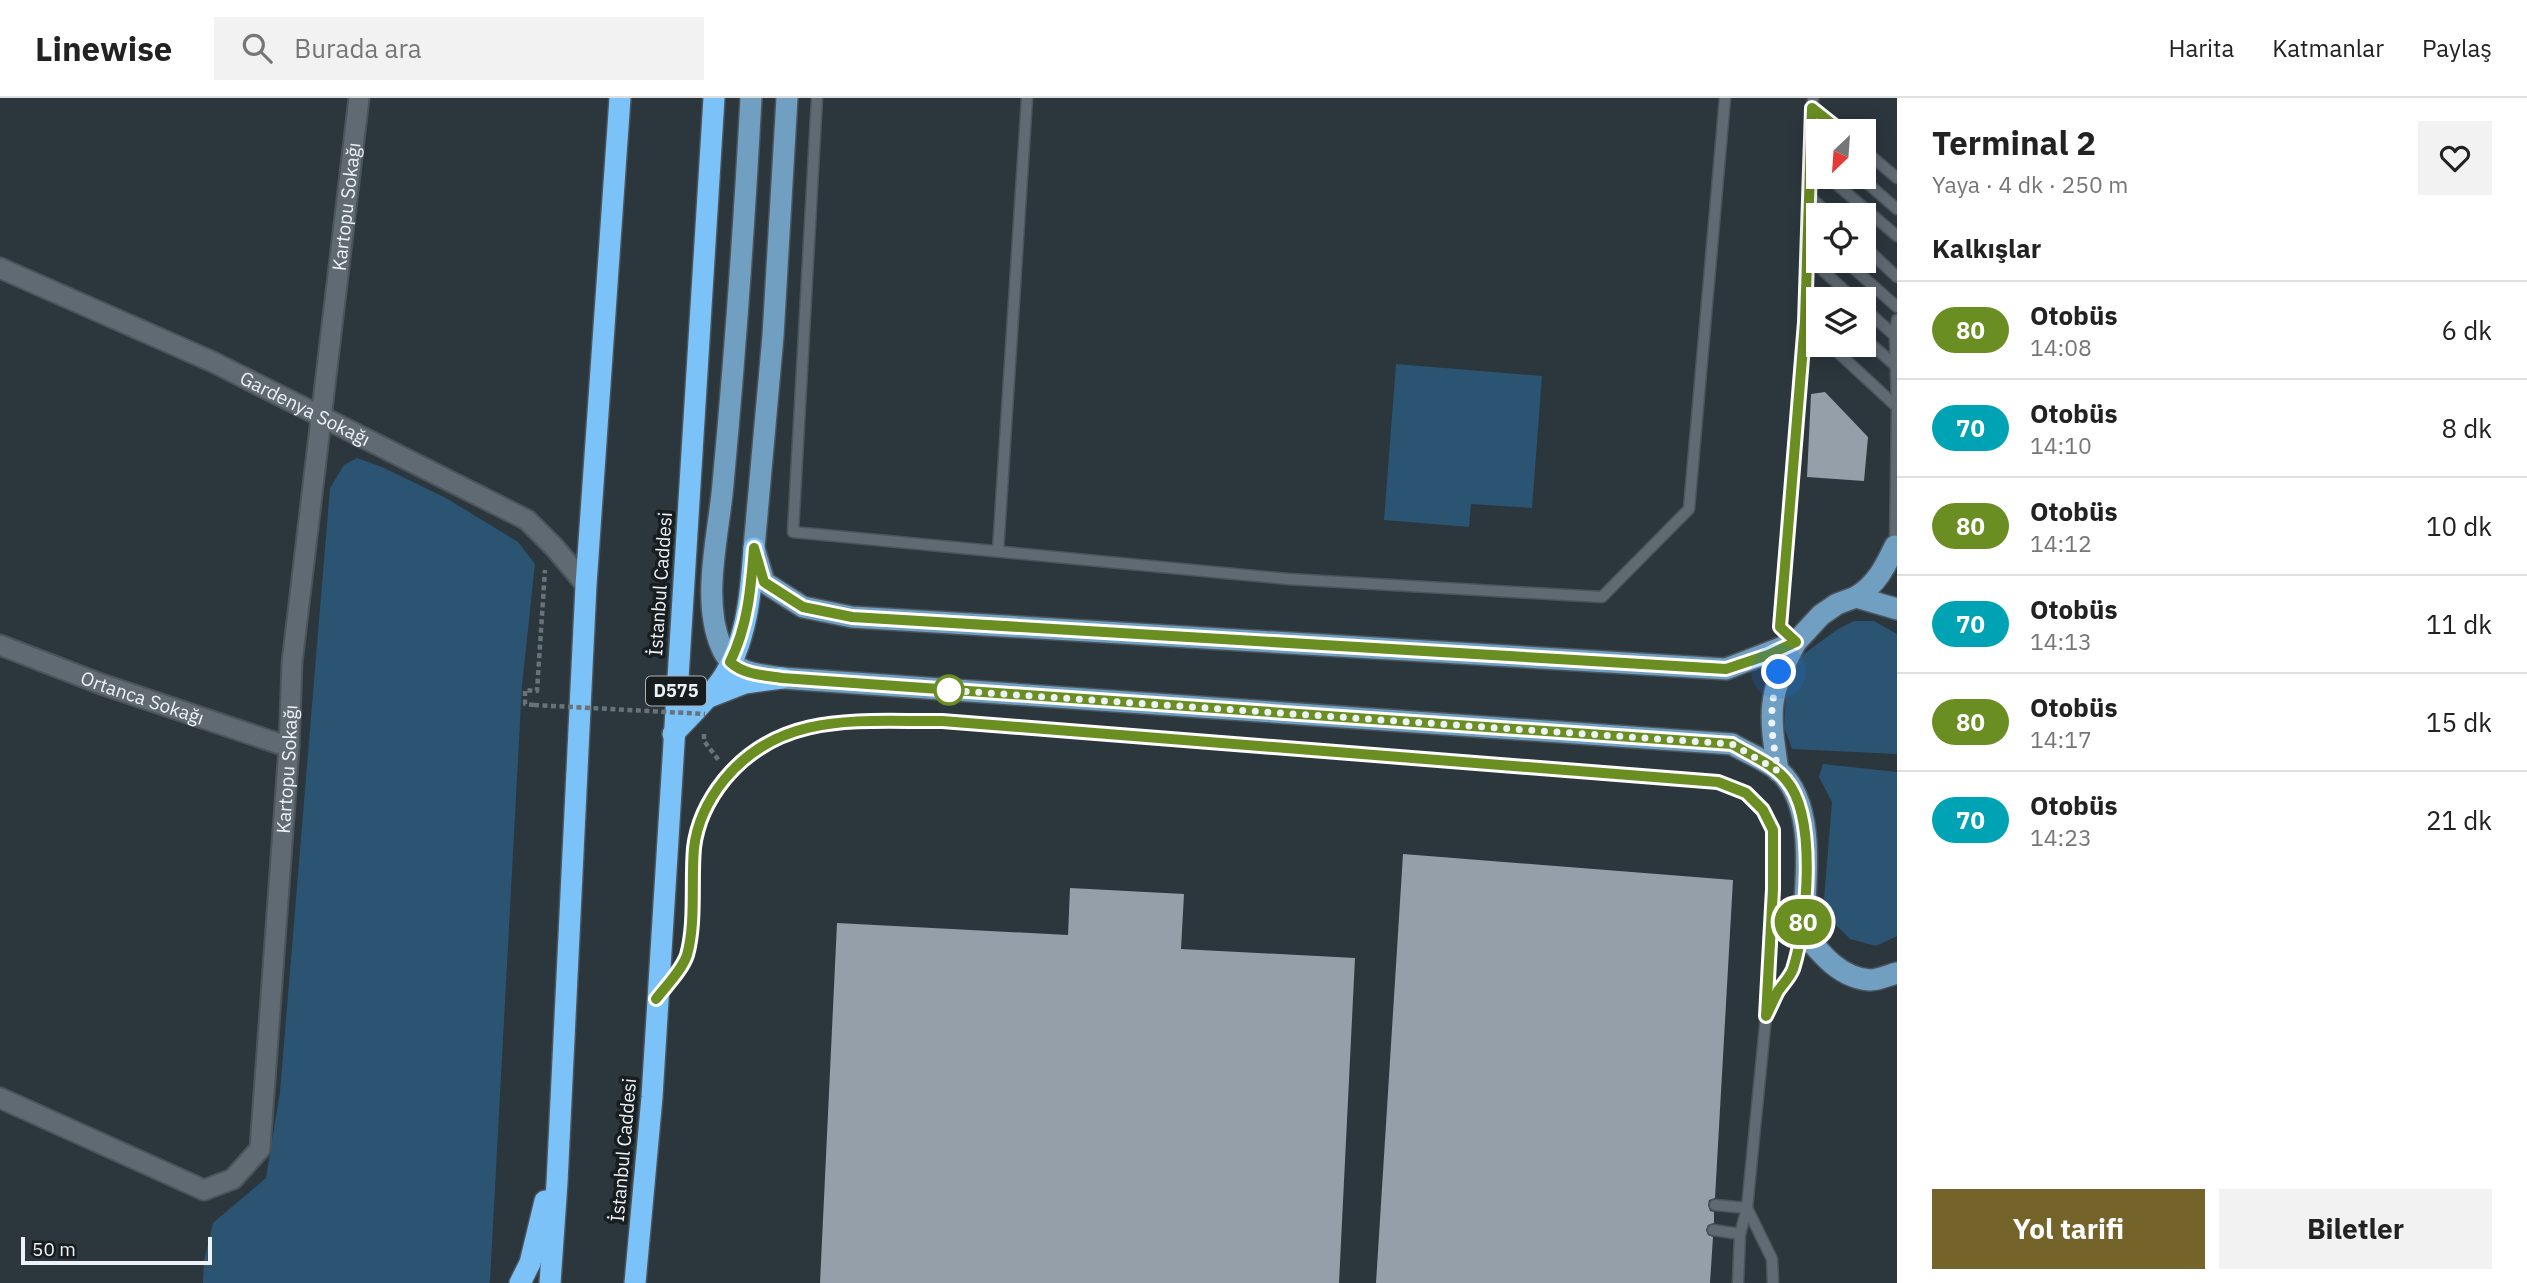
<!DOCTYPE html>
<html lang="tr">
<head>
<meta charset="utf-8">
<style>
	body { margin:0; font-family:"IBM Plex Sans",sans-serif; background:#f2f2f2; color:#222; height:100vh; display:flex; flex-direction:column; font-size:26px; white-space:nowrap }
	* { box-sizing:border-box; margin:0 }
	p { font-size:23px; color:#767676 }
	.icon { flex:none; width:38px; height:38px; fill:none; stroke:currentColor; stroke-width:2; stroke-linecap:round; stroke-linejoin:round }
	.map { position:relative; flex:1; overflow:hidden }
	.drawer { display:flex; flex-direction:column; background:#fff; width:630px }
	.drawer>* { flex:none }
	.badge { padding:0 14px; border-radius:23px; font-size:24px; line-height:46px }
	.needle { width:46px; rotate:205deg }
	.tools { position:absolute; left:1806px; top:21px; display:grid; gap:14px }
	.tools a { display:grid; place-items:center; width:70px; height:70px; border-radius:0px; background:#fff; box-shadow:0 4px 18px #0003; font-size:35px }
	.scale { position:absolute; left:21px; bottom:18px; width:191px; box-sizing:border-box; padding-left:7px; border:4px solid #ecf2f7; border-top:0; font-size:19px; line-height:24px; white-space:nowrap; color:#ecf2f7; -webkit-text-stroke:5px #181d20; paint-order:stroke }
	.you { position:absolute; width:35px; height:35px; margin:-18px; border:5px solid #fff; border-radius:50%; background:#1a73e8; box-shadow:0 0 0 10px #1a73e833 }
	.map>.badge { position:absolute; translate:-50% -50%; box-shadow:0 0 0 4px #fff }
	h2 { padding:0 35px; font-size:26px; line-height:63px }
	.round { display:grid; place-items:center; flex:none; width:74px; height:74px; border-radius:0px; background:#f2f2f2 }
	.headline { display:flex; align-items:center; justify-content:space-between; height:119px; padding:0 35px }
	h1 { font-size:33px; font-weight:800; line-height:52px }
	.cta { display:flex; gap:14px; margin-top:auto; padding:14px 35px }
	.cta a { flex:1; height:80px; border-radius:0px; background:#74642a; color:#fff; font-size:28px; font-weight:800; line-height:80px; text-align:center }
	.cta a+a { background:#f2f2f2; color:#222 }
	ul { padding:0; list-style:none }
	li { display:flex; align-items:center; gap:21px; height:98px; padding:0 35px; border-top:2px solid #e0e0e0 }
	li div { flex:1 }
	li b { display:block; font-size:26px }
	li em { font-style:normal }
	li .badge { min-width:77px; font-weight:700; text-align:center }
	header { display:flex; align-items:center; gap:42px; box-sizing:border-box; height:98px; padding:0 35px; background:#fff; border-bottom:2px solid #e0e0e0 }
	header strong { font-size:33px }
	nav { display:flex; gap:38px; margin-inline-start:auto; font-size:24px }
	.search { width:490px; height:63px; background:#f2f2f2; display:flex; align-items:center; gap:18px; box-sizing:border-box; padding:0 24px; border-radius:0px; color:#767676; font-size:26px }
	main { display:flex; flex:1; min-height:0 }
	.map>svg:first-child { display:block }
	.green { fill:#2a5472 }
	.building { fill:#949fa9 }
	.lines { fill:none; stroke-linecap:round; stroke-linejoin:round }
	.lane-casing { stroke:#4c545b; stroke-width:13 }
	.street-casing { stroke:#4c545b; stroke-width:23 }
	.primary-casing { stroke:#4c545b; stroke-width:24 }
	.highway-casing { stroke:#4c545b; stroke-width:24 }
	.path { stroke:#697278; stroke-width:4.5; stroke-dasharray:5 3.5; stroke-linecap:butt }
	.lane { stroke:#606a73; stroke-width:10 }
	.street { stroke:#606a73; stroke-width:19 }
	.primary { stroke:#709fc2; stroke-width:21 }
	.highway { stroke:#7ac2f7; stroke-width:21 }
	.path-bridge { stroke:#697278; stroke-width:4.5; stroke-dasharray:5 3.5; stroke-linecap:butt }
	.line-casing { stroke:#fff; stroke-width:16 }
	.line { stroke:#6b8e23; stroke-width:10 }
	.walk { stroke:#ecf2f7; stroke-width:7; stroke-dasharray:0 12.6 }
	.stop-dot { fill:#fff; stroke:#6b8e23; stroke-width:3.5 }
	.labels { text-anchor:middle; stroke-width:7; stroke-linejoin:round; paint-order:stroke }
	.shield { fill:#181d20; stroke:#acb2b6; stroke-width:2 }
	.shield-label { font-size:18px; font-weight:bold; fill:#ecf2f7 }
	.street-label { font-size:19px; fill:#ecf2f7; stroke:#181d20 }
</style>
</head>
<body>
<header>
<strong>Linewise</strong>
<div class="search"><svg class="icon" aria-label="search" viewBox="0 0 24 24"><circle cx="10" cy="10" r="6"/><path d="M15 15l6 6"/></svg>Burada ara</div>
<nav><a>Harita</a><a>Katmanlar</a><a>Paylaş</a></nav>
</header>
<main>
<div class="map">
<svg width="1897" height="1185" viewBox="0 0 1897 1185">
	<rect width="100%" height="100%" fill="#2c363d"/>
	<g class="green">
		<polygon points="1396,266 1542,278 1532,410 1471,406 1469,429 1384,422"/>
		<polygon points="357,360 382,369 446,400 518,444 535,466 522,587 490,1183 489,1185 203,1185 204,1162 213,1125 266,1080 280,994 330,390 344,367"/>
		<polygon points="1854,523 1874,523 1897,536 1897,656 1792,651 1784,629 1786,598 1797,561 1838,531"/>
		<polygon points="1823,666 1897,674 1897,838 1876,848 1850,841 1830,821 1824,801 1832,704 1819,679"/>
	</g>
	<g class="building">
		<polygon points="1825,294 1868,339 1864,383 1807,379 1811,296"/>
		<polygon points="1403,756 1733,782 1715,1100 1709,1102 1708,1107 1710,1113 1714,1114 1714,1125 1708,1127 1706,1132 1708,1137 1713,1139 1710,1185 1376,1185"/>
		<polygon points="1070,790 1184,796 1181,851 1355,860 1339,1185 820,1185 837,825 1068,837"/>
	</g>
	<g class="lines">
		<g class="lane-casing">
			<g id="lane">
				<polyline points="817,0 793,434 1288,481 1602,499 1689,411 1725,0"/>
				<polyline points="1813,10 1841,33"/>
				<polyline points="1864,52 1897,80"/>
				<polyline points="1828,79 1897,138"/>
				<polyline points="1860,79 1897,111"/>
				<polyline points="1809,98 1830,117"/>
				<polyline points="1864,148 1897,179"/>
				<polyline points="1807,158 1854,201"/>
				<polyline points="1845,163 1897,209"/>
				<polyline points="1806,190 1819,201"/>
				<polyline points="1864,210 1895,238"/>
				<polyline points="1805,224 1818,236"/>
				<polyline points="1864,240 1896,268"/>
				<polyline points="1830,247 1897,309"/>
				<polyline points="1895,448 1897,309 1895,238 1897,222"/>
				<polyline points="998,453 1027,0"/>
				<polyline points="1796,544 1780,529 1805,224 1813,0"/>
				<path d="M663 892C671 882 683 869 687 857 696 822 691 784 694 750 697 724 708 702 724 682 781 612 861 624 942 623L1718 684 1746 695 1763 712 1773 732V791L1766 918 1747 1110 1772 1161 1773 1185"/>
				<polyline points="1769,913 1777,895 1792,875 1803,835"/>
				<polyline points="1715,1107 1747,1110 1740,1136 1738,1185"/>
				<polyline points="1713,1132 1740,1136"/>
			</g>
		</g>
		<g class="street-casing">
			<g id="street">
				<path id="s1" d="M0 170 213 264 527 422 555 450 586 487"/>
				<path id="s2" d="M0 547 101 586 289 649"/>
				<path id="s3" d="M0 1000 204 1092 233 1081 260 1051 289 649 292 565 359 0"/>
			</g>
		</g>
		<g class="primary-casing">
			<g id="primary">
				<path d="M751 0C744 129 735 258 723 386 719 435 701 501 721 548 732 576 756 576 782 580L1732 646C1747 655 1766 662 1779 673 1818 708 1805 788 1803 834 1821 856 1840 880 1870 882 1878 882 1889 877 1897 875"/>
				<polyline points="787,0 773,238 754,450 764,484 803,509 852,519 1726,571 1796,544 1821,517 1837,506 1856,499 1897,511"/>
				<path d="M1856 499C1877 486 1885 469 1895 448"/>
				<path d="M1778 673C1769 614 1767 598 1796 544"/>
			</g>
		</g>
		<g class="highway-casing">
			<g id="highway">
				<polyline points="709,599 745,585 782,580"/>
				<path d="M673 636C689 619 706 603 720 584 747 546 751 494 754 450"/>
				<polyline points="520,1185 530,1165 545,1103"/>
				<polyline points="550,1185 557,1085 586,487 620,0"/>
				<polyline points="635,1185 652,999 714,0"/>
			</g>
		</g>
		<g class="path">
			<polyline points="534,607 525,606 525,592 537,593 545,472"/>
			<polyline points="704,636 704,643 720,664"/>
		</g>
		<use href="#lane" class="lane"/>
		<use href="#street" class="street"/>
		<use href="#primary" class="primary"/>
		<use href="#highway" class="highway"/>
		<polyline class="path-bridge" points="534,607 705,616"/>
	</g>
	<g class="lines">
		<g class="line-casing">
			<path id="line" d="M656 901C666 888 682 872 687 857 696 825 691 783 694 750 697 724 708 702 724 682 781 612 861 624 942 623L1718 684 1746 695 1763 712 1773 732V791L1766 918C1770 910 1774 901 1778 893 1783 886 1790 879 1793 871 1807 827 1818 719 1786 682 1773 666 1750 657 1732 646L782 580C764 577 744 577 730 564 748 528 751 489 754 450L764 484 803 509 852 519 1726 571 1768 557 1796 544 1780 529 1805 224 1812 10 1841 33"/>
		</g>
		<use href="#line" class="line"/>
		<path class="walk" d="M949 592H945L1732 646 1778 673C1771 632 1768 614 1779 574"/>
	</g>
	<circle class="stop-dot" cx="949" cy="592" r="14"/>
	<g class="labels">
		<rect class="shield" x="646" y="578.5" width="60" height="29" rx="5"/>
		<g class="shield-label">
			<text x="676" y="599">D575</text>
		</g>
		<g class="street-label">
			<text dy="7" stroke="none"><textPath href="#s3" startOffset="1242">Kartopu Sokağı</textPath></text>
			<text dy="7" stroke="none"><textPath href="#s1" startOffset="336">Gardenya Sokağı</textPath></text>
			<text transform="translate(660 486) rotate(-86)" y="7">İstanbul Caddesi</text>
			<text dy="7" stroke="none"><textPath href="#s2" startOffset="152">Ortanca Sokağı</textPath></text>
			<text dy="7" stroke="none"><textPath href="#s3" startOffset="676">Kartopu Sokağı</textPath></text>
			<text transform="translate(623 1052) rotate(-85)" y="7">İstanbul Caddesi</text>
		</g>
	</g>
</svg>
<div class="tools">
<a><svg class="needle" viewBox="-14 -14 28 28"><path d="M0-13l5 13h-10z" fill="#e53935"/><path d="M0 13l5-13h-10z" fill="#767676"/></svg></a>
<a><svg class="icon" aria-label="locate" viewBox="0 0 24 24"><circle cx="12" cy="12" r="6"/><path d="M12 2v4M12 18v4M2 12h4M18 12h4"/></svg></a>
<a><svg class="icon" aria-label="layers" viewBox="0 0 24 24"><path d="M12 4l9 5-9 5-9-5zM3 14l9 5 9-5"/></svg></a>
</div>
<div class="scale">50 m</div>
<div class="you" style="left:1779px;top:574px"></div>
<b class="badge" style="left:1803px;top:824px;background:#6b8e23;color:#fff">80</b>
</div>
<section class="drawer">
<div class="headline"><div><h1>Terminal 2</h1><p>Yaya · 4 dk · 250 m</p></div><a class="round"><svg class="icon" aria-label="heart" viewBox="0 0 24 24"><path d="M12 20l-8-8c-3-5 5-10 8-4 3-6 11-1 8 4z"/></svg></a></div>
<h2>Kalkışlar</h2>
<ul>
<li><span class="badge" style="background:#6b8e23;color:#fff">80</span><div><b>Otobüs</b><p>14:08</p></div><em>6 dk</em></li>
<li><span class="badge" style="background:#00a3b4;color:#fff">70</span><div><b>Otobüs</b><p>14:10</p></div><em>8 dk</em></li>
<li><span class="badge" style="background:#6b8e23;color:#fff">80</span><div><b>Otobüs</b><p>14:12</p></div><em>10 dk</em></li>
<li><span class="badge" style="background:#00a3b4;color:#fff">70</span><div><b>Otobüs</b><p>14:13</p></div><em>11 dk</em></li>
<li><span class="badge" style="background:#6b8e23;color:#fff">80</span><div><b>Otobüs</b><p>14:17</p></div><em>15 dk</em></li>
<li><span class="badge" style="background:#00a3b4;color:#fff">70</span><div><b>Otobüs</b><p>14:23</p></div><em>21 dk</em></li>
</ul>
<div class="cta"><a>Yol tarifi</a><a>Biletler</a></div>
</section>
</main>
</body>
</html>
